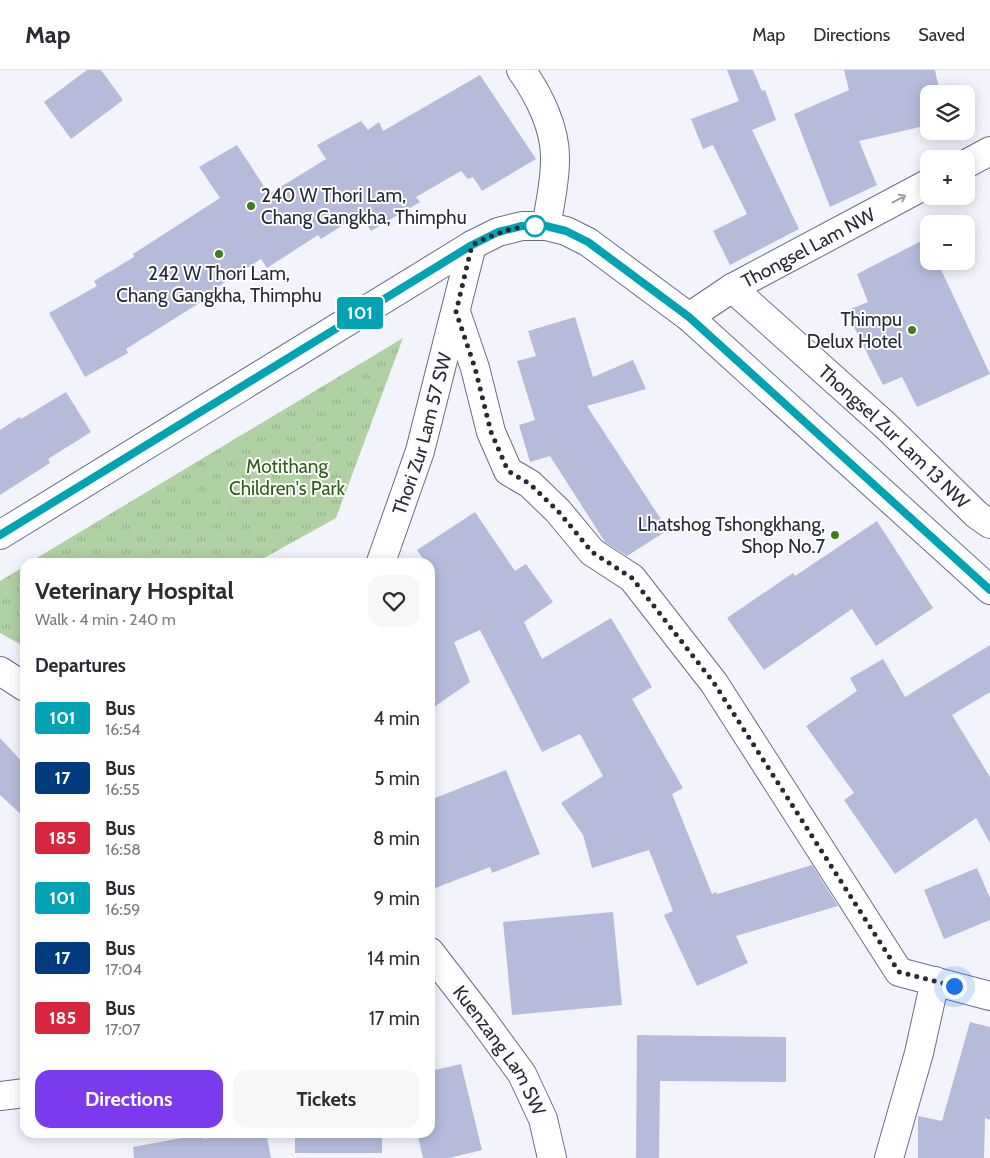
<!DOCTYPE html>
<html lang="en">
<head>
<meta charset="utf-8">
<style>
	body { margin:0; font-family:Cabin,sans-serif; background:#f7f7f7; color:#2b2b33; height:100vh; display:flex; flex-direction:column; font-size:19px; white-space:nowrap }
	* { box-sizing:border-box; margin:0 }
	p { font-size:16px; color:#7c7c81 }
	.icon { flex:none; width:28px; height:28px; fill:none; stroke:currentColor; stroke-width:2; stroke-linecap:round; stroke-linejoin:round }
	.map { position:relative; flex:1; overflow:hidden }
	.panel { position:absolute; left:20px; top:488px; width:415px; height:580px; display:flex; flex-direction:column; background:#fff; border-radius:15px; box-shadow:0 2px 12px #0003 }
	.panel>* { flex:none }
	.badge { padding:0 10px; border-radius:4px; font-size:18px; line-height:32px }
	.controls { position:absolute; left:920px; top:15px; display:grid; gap:10px }
	.controls a { display:grid; place-items:center; width:55px; height:55px; border-radius:10px; background:#fff; box-shadow:0 2px 12px #0003; font-size:25px }
	.you { position:absolute; width:25px; height:25px; margin:-12px; border:4px solid #fff; border-radius:50%; background:#1a73e8; box-shadow:0 0 0 8px #1a73e833 }
	.map>.badge { position:absolute; translate:-50% -50%; box-shadow:0 0 0 2px #fff }
	h2 { padding:0 15px; font-size:19px; line-height:45px }
	.round { display:grid; place-items:center; flex:none; width:52px; height:52px; border-radius:15px; background:#f7f7f7 }
	.summary { display:flex; align-items:center; justify-content:space-between; height:85px; padding:0 15px }
	h1 { font-size:24px; font-weight:800; line-height:38px }
	.primary-button { display:flex; gap:10px; margin-top:auto; padding:10px 15px }
	.primary-button a { flex:1; height:58px; border-radius:15px; background:#7c3aed; color:#fff; font-size:20px; font-weight:800; line-height:58px; text-align:center }
	.primary-button a+a { background:#f7f7f7; color:#2b2b33 }
	ul { padding:0; list-style:none }
	li { display:flex; align-items:center; gap:15px; height:60px; padding:0 15px }
	li div { flex:1 }
	li b { display:block; font-size:19px }
	li em { font-style:normal }
	li .badge { min-width:55px; font-weight:700; text-align:center }
	header { display:flex; align-items:center; gap:30px; box-sizing:border-box; height:70px; padding:0 25px; background:#fff; border-bottom:1px solid #e1e1e2 }
	header strong { font-size:24px }
	nav { display:flex; gap:28px; margin-inline-start:auto; font-size:18px }
	.map>svg:first-child { display:block }
	.park { fill:url(#park-tufts) }
	.building { fill:#b6bbdc }
	.lines { fill:none; stroke-linecap:round; stroke-linejoin:round }
	.minor-casing { stroke:#686c8a; stroke-width:30 }
	.secondary-casing { stroke:#686c8a; stroke-width:30 }
	.minor { stroke:#fff; stroke-width:28 }
	.secondary { stroke:#fff; stroke-width:28 }
	.oneway { stroke:#9e9fa5 }
	.line-casing { stroke:#fff; stroke-width:11 }
	.line { stroke:#00a3b4; stroke-width:8 }
	.walk { stroke:#272936; stroke-width:5; stroke-dasharray:0 9 }
	.poi-dot { fill:#3f7d1a; stroke:#fff; stroke-width:2 }
	.stop-dot { fill:#fff; stroke:#00a3b4; stroke-width:2.5 }
	.labels { text-anchor:middle; stroke-width:4; stroke-linejoin:round; paint-order:stroke }
	.poi-label { font-size:19px; fill:#272936; stroke:#fff; text-anchor:end }
	.street-label { font-size:19px; fill:#272936; stroke:#fff }
	.park-label { font-size:19px; fill:#2f5f14; stroke:#fff }
</style>
</head>
<body>
<header>
<strong>Map</strong>
<nav><a>Map</a><a>Directions</a><a>Saved</a></nav>
</header>
<div class="map">
<svg width="990" height="1088" viewBox="0 0 990 1088">
	<defs>
		<pattern id="park-tufts" width="24" height="20" patternUnits="userSpaceOnUse" patternTransform="scale(1.25)"><rect width="24" height="20" fill="#b0d1a2"/><path d="M3 7l-1-3M5 7V3M7 7l1-3M15 17l-1-3M17 17v-4M19 17l1-3" fill="none" stroke="#97b38c"/></pattern>
	</defs>
	<rect width="100%" height="100%" fill="#f3f4fb"/>
	<g class="park">
		<polygon points="403,268 336,448 257,492 30,492"/>
		<polygon points="25,496 25,577 0,563 0,511"/>
	</g>
	<g class="building">
		<polygon points="87,0 101,0 123,30 71,69 44,32"/>
		<polygon points="727,0 753,0 762,21 765,20 776,50 752,60 799,159 730,195 713,161 747,144 713,75 703,79 691,49 739,31"/>
		<polygon points="844,0 935,0 940,24 929,24 929,55 859,71 877,115 830,137 794,44 849,20"/>
		<polygon points="480,5 536,89 482,121 473,107 468,109 461,101 416,127 420,132 371,161 360,144 321,169 318,165 267,198 261,189 210,222 212,225 126,279 128,283 85,307 49,243 97,216 94,211 134,187 133,184 220,128 199,97 237,75 269,124 326,89 317,75 361,51 368,60 379,52 383,61"/>
		<polygon points="929,167 929,191 937,191 990,304 917,337 902,307 883,315 846,241 868,232 857,204"/>
		<polygon points="575,247 593,307 633,290 646,319 587,336 668,460 627,486 605,472 550,386 530,392 519,355 535,350 517,291 536,286 528,261"/>
		<polygon points="66,322 91,362 48,389 50,393 0,425 0,360 20,347 21,349"/>
		<polygon points="475,442 515,501 526,494 553,532 524,552 542,589 611,548 652,617 632,629 683,718 672,724 712,824 716,822 717,824 812,795 838,836 736,866 748,893 697,916 664,845 673,841 649,780 592,798 583,765 561,733 603,706 580,664 542,682 480,560 454,572 470,612 430,640 430,492 425,492 417,480"/>
		<polygon points="877,451 933,538 876,576 852,539 764,600 727,548 793,503 795,506"/>
		<polygon points="990,575 990,622 952,645 990,707 990,773 976,748 895,804 844,730 854,723 806,656 857,621 850,608 883,589 905,627"/>
		<polygon points="0,668 25,695 25,748 0,725"/>
		<polygon points="506,700 540,784 492,803 490,797 430,820 430,730"/>
		<polygon points="977,798 990,828 990,850 944,869 924,820"/>
		<polygon points="613,842 622,935 512,945 503,852"/>
		<polygon points="970,952 990,957 990,1050 985,1048 984,1088 918,1088 918,1046 942,1051"/>
		<polygon points="637,965 786,967 786,1012 660,1011 659,1088 636,1088"/>
		<polygon points="461,994 482,1080 449,1088 423,1088 417,1062 430,1062 430,1001"/>
		<polygon points="234,1062 266,1062 271,1088 134,1088 133,1077 203,1064 204,1069"/>
		<rect x="295" y="1062" width="87" height="21"/>
	</g>
	<g class="lines">
		<g class="minor-casing">
			<g id="minor">
				<path d="M521 0C539 25 556 59 555 90 555 112 550 135 546 156"/>
				<polyline points="966,94 990,81"/>
				<path id="s1" d="M732 218 885 355 977 445 990 454"/>
				<polyline points="456,242 475,298 491,362 508,401 530,414 558,441 592,482 632,508 714,613 899,902 990,926"/>
				<path id="s2" d="M689 247 732 218 929 113"/>
				<path id="s3" d="M381 492 420 381 472 175"/>
				<polyline points="0,601 25,617"/>
				<path id="s4" d="M430 882 481 948 522 1004 543 1049 552 1088"/>
				<polyline points="0,1026 25,1023"/>
				<polyline points="889,1088 919,983 935,911"/>
			</g>
		</g>
		<g class="secondary-casing">
			<polyline id="secondary" points="0,465 472,175 498,162 522,156 546,156 566,161 588,172 689,247 990,520"/>
		</g>
		<use href="#minor" class="minor"/>
		<use href="#secondary" class="secondary"/>
	</g>
	<defs><path id="oneway-shaft" d="M-6 0H5M1.5-3L5.5 0L1.5 3" fill="none" stroke-width="1.6" stroke-linecap="round" stroke-linejoin="round" transform="scale(1.25)"/></defs>
	<use class="oneway" href="#oneway-shaft" transform="translate(899 129) rotate(-28)"/>
	<g class="lines">
		<g class="line-casing">
			<polyline id="line" points="0,465 472,175 498,162 522,156 546,156 566,161 588,172 689,247 990,520"/>
		</g>
		<use href="#line" class="line"/>
		<path class="walk" d="M535 156C510 157 494 164 472 175L456 242 475 298 491 362 508 401 530 414 558 441 592 482 632 508 714 613 899 902 954 916"/>
	</g>
	<g class="poi-dot">
		<circle cx="251" cy="136" r="5"/>
		<circle cx="219" cy="184" r="5"/>
		<circle cx="912" cy="260" r="5"/>
		<circle cx="835" cy="465" r="5"/>
	</g>
	<circle class="stop-dot" cx="535" cy="156" r="10"/>
	<g class="labels">
		<g class="poi-label">
			<text x="261" y="132" text-anchor="start">240 W Thori Lam,<tspan x="261" dy="22">Chang Gangkha, Thimphu</tspan></text>
			<text x="219" y="210" text-anchor="middle">242 W Thori Lam,<tspan x="219" dy="22">Chang Gangkha, Thimphu</tspan></text>
			<text x="902" y="256">Thimpu<tspan x="902" dy="22">Delux Hotel</tspan></text>
			<text x="825" y="461">Lhatshog Tshongkhang,<tspan x="825" dy="22">Shop No.7</tspan></text>
		</g>
		<g class="street-label">
			<text dy="7" stroke="none"><textPath href="#s2" startOffset="138">Thongsel Lam NW</textPath></text>
			<text dy="7" stroke="none"><textPath href="#s3" startOffset="135">Thori Zur Lam 57 SW</textPath></text>
			<text dy="7" stroke="none"><textPath href="#s1" startOffset="220">Thongsel Zur Lam 13 NW</textPath></text>
			<text dy="7" stroke="none"><textPath href="#s4" startOffset="121">Kuenzang Lam SW</textPath></text>
		</g>
		<g class="park-label">
			<text x="287" y="403">Motithang<tspan x="287" dy="22">Children's Park</tspan></text>
		</g>
	</g>
</svg>
<div class="controls">
<a><svg class="icon" aria-label="layers" viewBox="0 0 24 24"><path d="M12 4l9 5-9 5-9-5zM3 14l9 5 9-5"/></svg></a>
<a>+</a>
<a>−</a>
</div>
<div class="you" style="left:954px;top:916px"></div>
<b class="badge" style="left:360px;top:243px;background:#00a3b4;color:#fff">101</b>
<section class="panel">
<div class="summary"><div><h1>Veterinary Hospital</h1><p>Walk · 4 min · 240 m</p></div><a class="round"><svg class="icon" aria-label="heart" viewBox="0 0 24 24"><path d="M12 20l-8-8c-3-5 5-10 8-4 3-6 11-1 8 4z"/></svg></a></div>
<h2>Departures</h2>
<ul>
<li><span class="badge" style="background:#00a3b4;color:#fff">101</span><div><b>Bus</b><p>16:54</p></div><em>4 min</em></li>
<li><span class="badge" style="background:#003b80;color:#fff">17</span><div><b>Bus</b><p>16:55</p></div><em>5 min</em></li>
<li><span class="badge" style="background:#d7263d;color:#fff">185</span><div><b>Bus</b><p>16:58</p></div><em>8 min</em></li>
<li><span class="badge" style="background:#00a3b4;color:#fff">101</span><div><b>Bus</b><p>16:59</p></div><em>9 min</em></li>
<li><span class="badge" style="background:#003b80;color:#fff">17</span><div><b>Bus</b><p>17:04</p></div><em>14 min</em></li>
<li><span class="badge" style="background:#d7263d;color:#fff">185</span><div><b>Bus</b><p>17:07</p></div><em>17 min</em></li>
</ul>
<div class="primary-button"><a>Directions</a><a>Tickets</a></div>
</section>
</div>
</body>
</html>
